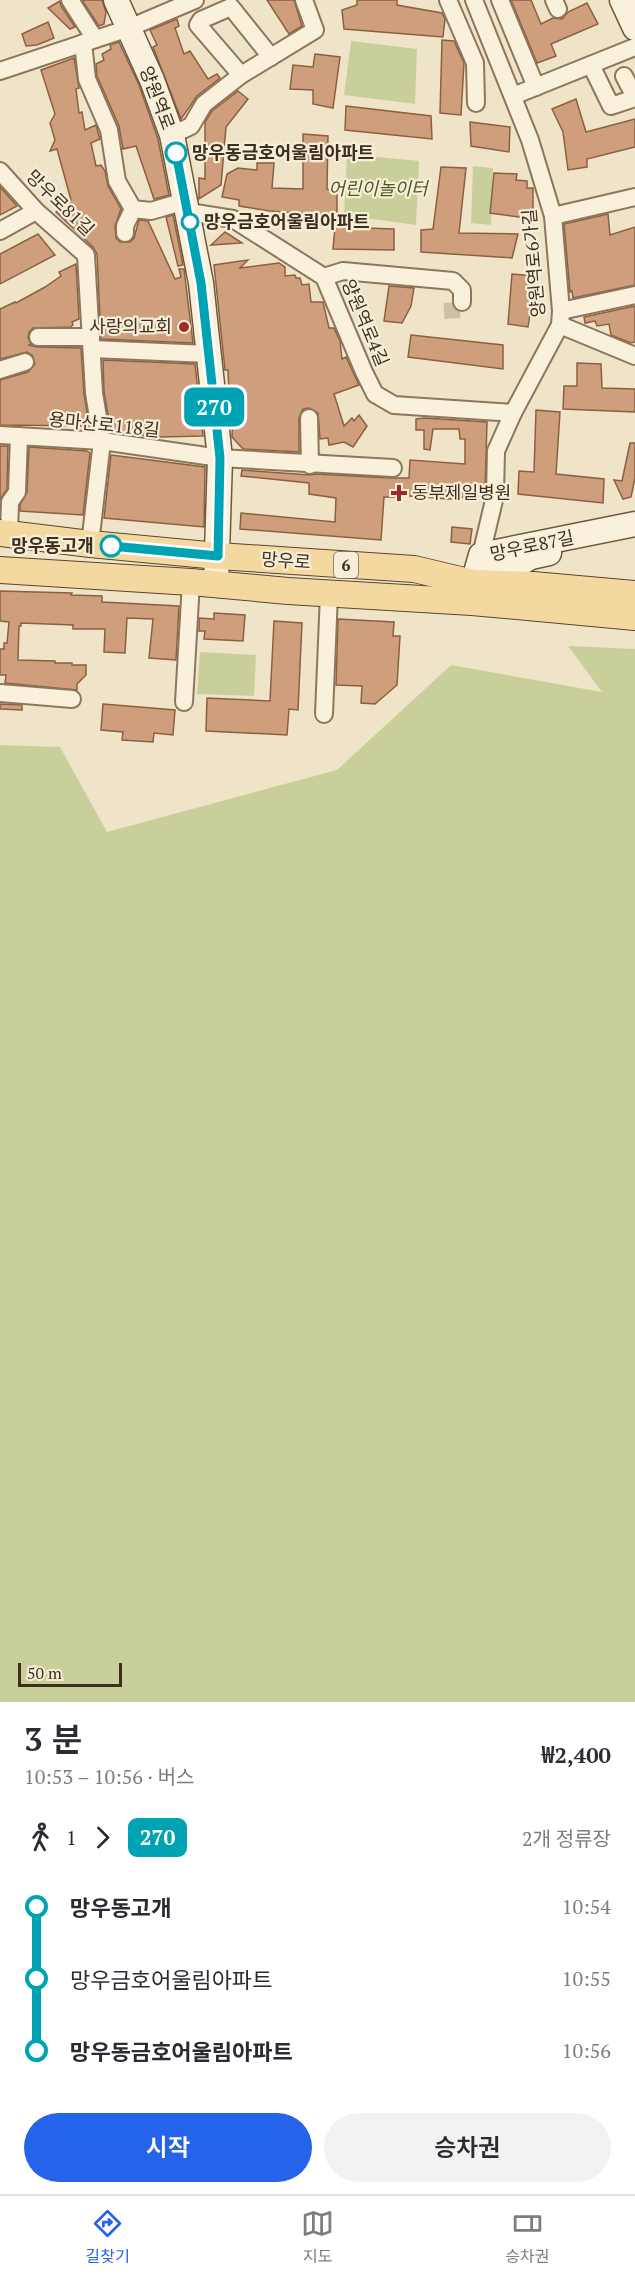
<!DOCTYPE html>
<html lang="ko">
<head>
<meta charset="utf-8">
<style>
	body { margin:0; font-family:"PT Serif","Noto Sans KR",serif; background:#f2f2f3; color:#2b2b33; height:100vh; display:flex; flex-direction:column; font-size:22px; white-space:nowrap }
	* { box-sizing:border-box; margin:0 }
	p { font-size:20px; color:#7c7c81 }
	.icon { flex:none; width:33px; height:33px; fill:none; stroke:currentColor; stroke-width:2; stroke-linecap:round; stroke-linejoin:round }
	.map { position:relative; height:1702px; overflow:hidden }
	.drawer { display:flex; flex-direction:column; background:#fff; flex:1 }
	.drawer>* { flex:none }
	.badge { padding:0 12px; border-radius:9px; font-size:21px; line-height:39px }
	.scale { position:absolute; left:18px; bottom:15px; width:104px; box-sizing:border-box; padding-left:6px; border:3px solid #3d2e20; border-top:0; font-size:16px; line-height:21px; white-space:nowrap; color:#3d2e20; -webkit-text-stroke:4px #f7eed8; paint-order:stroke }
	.map>.badge { position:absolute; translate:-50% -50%; box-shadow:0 0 0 3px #fff }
	.legs { display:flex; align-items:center; gap:9px; height:66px; padding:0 24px; font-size:20px }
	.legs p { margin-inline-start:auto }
	.head { display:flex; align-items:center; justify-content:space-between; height:102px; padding:0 24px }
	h1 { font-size:33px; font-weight:600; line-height:45px }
	.cta { display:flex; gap:12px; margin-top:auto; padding:12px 24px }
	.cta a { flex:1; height:69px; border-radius:36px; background:#2563eb; color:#fff; font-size:24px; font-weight:600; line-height:69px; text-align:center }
	.cta a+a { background:#f2f2f3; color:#2b2b33 }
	ul { padding:0 24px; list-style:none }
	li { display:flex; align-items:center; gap:21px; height:72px; font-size:22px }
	li i { display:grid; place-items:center; width:9px; height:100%; margin:0 8px; background:currentColor }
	li i::after { content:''; width:15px; height:15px; margin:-8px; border:4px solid; border-radius:50%; background:#fff }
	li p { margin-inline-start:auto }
	li:first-child i { background:linear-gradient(#0000 50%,currentColor 0) }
	li:last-child i { background:linear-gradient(currentColor 50%,#0000 0) }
	.menu { display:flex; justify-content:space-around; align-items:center; height:84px; border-top:2px solid #e1e1e2; background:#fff; font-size:16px; color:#7c7c81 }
	.menu a { display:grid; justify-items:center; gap:3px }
	.menu .on { color:#2563eb }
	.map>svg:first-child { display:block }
	.green { fill:#c9cf9b }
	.building { fill:#cf9f7d; stroke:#8d5f41; stroke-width:1.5 }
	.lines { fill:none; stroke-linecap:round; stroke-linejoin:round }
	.street-tunnel { stroke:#ccc0a6; stroke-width:16; stroke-dasharray:16 8; stroke-linecap:butt }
	.street-casing { stroke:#8d765c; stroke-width:20 }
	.secondary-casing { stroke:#6f573f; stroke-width:27 }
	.primary-casing { stroke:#5b4430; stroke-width:28 }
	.street { stroke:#faf1dc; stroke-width:16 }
	.secondary { stroke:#faf1dc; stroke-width:24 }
	.primary { stroke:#f3d9a0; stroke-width:26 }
	.line-1-casing { stroke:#fff; stroke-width:14 }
	.line-1 { stroke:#00a3b4; stroke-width:9 }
	.stop-1-dot { fill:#fff; stroke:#00a3b4; stroke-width:3 }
	.poi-dot { fill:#9e2a2b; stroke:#f7eed8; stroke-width:2 }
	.labels { text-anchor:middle; stroke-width:4.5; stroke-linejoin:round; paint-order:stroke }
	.shield { fill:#f7eed8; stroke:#756857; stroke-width:1.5 }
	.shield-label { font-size:16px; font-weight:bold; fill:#3d2e20 }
	.street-label { font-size:18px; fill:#3d2e20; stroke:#f7eed8 }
	.stop-label { font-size:18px; font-weight:bold; fill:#3d2e20; stroke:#f7eed8; text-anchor:start }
	.park-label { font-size:18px; font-style:italic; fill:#4d5a26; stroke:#f7eed8 }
	.poi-label { font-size:18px; fill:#3d2e20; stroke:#f7eed8; text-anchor:end }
</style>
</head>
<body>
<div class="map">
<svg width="635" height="1702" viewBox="0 0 635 1702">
	<rect width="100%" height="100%" fill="#f0e4c8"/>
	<g class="green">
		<polygon points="351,41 417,49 415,104 344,95"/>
		<polygon points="347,154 419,161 416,225 344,215"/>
		<polygon points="473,166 493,168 491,225 471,223"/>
		<polygon points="568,646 635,649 635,1702 0,1702 0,745 60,747 107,832 337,770 451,665 602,692"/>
		<polygon points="200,652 256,655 254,696 197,694"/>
	</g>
	<g class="building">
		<polygon points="82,0 102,0 106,12 104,24 99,26"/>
		<polygon points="267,0 294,0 302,26 289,34"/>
		<polygon points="357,0 397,0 397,5 442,13 445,19 443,37 344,29 342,10 357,5"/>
		<polygon points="511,0 531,0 541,24 553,18 562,19 568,12 587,3 598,24 551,44 556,56 537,63"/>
		<polygon points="60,1 61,6 75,27 70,29 48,8"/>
		<polygon points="177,19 179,26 175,28 184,54 190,51 208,79 217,74 220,78 197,96 181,119 153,47 157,45 150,30"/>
		<polygon points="48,22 54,38 37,45 26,46 22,34"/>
		<polygon points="442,40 454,41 464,63 461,115 440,113"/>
		<polygon points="119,42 139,85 158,139 169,195 154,199 136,146 123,149 119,126 97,76 96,64 104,60 102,54 111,49 110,45"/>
		<polygon points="315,54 340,57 333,108 313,104 313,90 290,89 293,65 313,67"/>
		<polygon points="74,58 79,88 76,89 79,113 82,112 85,130 96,125 100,139 91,143 96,166 101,165 105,171 108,186 121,209 115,226 116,238 120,242 130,242 134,238 139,220 148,221 175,279 181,277 179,269 184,269 193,343 101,339 97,254 93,247 56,212 71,200 57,149 50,151 55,140 50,123 55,114 41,70"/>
		<polygon points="238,91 248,99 226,127 221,185 199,199 199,178 205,179 205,122 212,111"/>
		<polygon points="576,99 586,132 635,119 635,147 587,159 587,167 568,170 563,132 552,109"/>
		<polygon points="346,106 431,116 432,139 345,130"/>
		<polygon points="470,122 510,127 509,152 471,146"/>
		<polygon points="303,134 328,136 327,189 337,192 337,216 270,211 239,206 239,200 222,197 227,174 238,168 257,170 257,163 274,163 272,188 303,189"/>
		<polygon points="441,167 466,168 459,233 518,234 512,258 421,252 421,230 433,229"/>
		<polygon points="494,173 517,174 516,180 527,181 527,188 533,188 533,219 490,213"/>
		<polygon points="0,187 17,206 0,215"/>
		<polygon points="608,214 610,235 635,227 635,285 573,298 572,291 570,292 564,224"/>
		<polygon points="173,215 183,265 178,266 166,217"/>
		<polygon points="335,227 394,229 394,250 333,249"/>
		<polygon points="225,232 242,243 211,245"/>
		<polygon points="38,234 55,255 0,284 0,254"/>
		<polygon points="248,260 240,268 279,263 285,267 285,276 295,275 296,278 300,278 302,285 309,284 311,302 323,302 329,328 334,328 340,341 342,359 346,357 359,385 334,394 344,426 352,418 354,421 359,415 367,426 353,447 344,442 329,445 328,438 320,439 318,413 309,408 303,409 299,418 299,452 243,449 232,437 233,418 230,418 228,370 225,370 214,265"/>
		<polygon points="76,264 79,319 72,322 73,325 70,327 33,328 29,332 28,338 31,344 29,345 37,347 81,348 84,394 89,426 0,425 0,380 28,372 35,364 32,355 27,352 0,359 0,309 15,302 16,303 45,287 61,276 59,272"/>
		<polygon points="512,274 536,276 528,327 508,324"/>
		<polygon points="389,286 414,288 411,306 402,323 384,321"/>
		<polygon points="635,306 635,342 631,343 611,335 609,324 597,326 595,321 585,323 584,317"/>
		<polygon points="411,335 503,345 503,369 408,357"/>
		<polygon points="103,360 195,364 203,436 160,437 111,432 104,392"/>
		<polygon points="577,363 601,364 602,388 635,389 635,412 563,409 564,386 577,386"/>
		<polygon points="536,410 560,412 556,474 604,479 603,503 518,494 519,471 534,472"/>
		<polygon points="424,418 487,422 485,490 463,489 465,497 449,499 396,495 396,497 384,497 381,540 240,529 241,513 335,522 336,498 309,494 309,483 241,476 242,470 310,475 315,474 392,478 409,478 410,460 465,464 465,439 460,439 459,429 433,429 430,450 424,449 424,430 416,430 416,419"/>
		<polygon points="630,443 635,443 635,478 631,497 623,499 614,480 622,481"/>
		<polygon points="0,446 8,446 7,489 0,500"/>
		<polygon points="29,447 87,451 90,453 83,515 20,511 20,505 27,492"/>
		<polygon points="111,455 205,467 204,527 104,518"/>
		<polygon points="452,527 472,529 470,544 451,542"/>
		<polygon points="0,591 72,593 71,595 102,596 102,602 179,606 176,660 149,658 153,619 127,618 125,653 104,652 105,629 73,629 73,625 21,623 21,626 19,626 18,660 55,661 55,663 72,663 72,665 86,665 86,675 77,684 77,690 5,683 6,675 0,675 0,649 4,649 4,643 7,643 9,622 0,621"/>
		<polygon points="214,613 245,615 243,641 204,639 205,631 199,631 199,618 214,619"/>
		<polygon points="338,619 394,622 393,636 400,636 397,685 375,704 361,703 362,686 336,685"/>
		<polygon points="274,621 302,623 298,710 289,709 287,735 206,731 207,698 270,701"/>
		<polygon points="0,704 22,705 22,710 0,709"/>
		<polygon points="103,704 175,710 173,735 154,733 153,742 122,740 123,732 101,730"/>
	</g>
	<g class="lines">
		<polyline class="street-tunnel" points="444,311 461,310 462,302"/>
		<g class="street-casing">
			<g id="street">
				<polyline points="70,0 95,39"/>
				<polyline points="448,0 475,63 476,103"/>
				<polyline points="474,0 530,140 553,216 561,311 560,325 513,413 496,451 495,496 481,555"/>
				<polyline points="500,0 536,87"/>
				<polyline points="554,0 558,9"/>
				<polyline points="83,43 87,79 109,130 117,181 133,209 151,211 185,201"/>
				<polyline points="591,65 611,106 635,98"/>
				<polyline points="0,71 129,28 195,0"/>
				<polyline points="241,75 198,25 201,20 231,7 271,57"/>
				<polyline points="624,76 635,97"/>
				<polyline points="513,96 635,47"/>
				<polyline points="172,135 191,126 204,104 241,75 315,30 304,0"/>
				<polyline points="0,171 36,211 86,255 94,393 102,441 90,544"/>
				<polyline points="189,212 233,219 324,277 364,372 375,394 394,405 513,413"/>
				<polyline points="553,216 635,197"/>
				<polyline points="0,231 36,211"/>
				<polyline points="125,233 125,226 133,209"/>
				<polyline points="324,277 343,271 453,281 462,290 462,302"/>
				<polyline points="561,311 635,295"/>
				<polyline points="560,325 635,356"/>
				<polyline points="38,337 91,337"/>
				<polyline points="92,349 208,354"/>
				<polyline points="0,370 25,362"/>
				<polyline points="309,418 310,465"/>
				<polyline points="0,435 102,441 220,458 393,468"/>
				<polyline points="9,534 10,502 17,492 19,436"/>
				<polyline points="0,693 72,699"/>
				<polyline points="184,702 191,582"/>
				<polyline points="324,714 329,594"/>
			</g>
		</g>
		<g class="secondary-casing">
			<g id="secondary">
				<polyline points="116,0 152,80 172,135 201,283 220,458 216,584"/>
				<polyline points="622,0 635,28"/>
				<polyline points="476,582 509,570 531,557 549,553"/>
				<polyline points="472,602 473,583 481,555 635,524"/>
			</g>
		</g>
		<g class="primary-casing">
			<g id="primary">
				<polyline points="0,533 90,544 218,556 414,569 473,583 533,585 635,594"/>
				<polyline points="0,570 191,582 288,591 472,602 635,617"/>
			</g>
		</g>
		<use href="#street" class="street"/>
		<use href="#secondary" class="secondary"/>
		<use href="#primary" class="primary"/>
	</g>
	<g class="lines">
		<g class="line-1-casing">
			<polyline id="line-1" points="111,546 218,556 220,458 201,283 176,153"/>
		</g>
		<use href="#line-1" class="line-1"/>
	</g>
	<g class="stop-1-dot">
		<circle cx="176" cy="153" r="10"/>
		<circle cx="190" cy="222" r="8"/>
		<circle cx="111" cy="546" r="10"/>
	</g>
	<g class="poi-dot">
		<circle cx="184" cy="327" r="6"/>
		<path d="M396 484h6v6h6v6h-6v6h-6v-6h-6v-6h6z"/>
	</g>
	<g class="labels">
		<rect class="shield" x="334" y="552" width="24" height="26" rx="4.5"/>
		<g class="shield-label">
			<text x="346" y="571">6</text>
		</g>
		<g class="street-label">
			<text transform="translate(157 98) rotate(69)" y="6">양원역로</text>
			<text transform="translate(60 203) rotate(44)" y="6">망우로81길</text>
			<text transform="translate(534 263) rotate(-95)" y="6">양원역로6가길</text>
			<text transform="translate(365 323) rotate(67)" y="6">양원역로4길</text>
			<text transform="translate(104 425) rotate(6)" y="6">용마산로118길</text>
			<text transform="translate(532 546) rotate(-12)" y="6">망우로87길</text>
			<text transform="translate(286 561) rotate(4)" y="6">망우로</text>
		</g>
		<g class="stop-label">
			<text x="192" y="159">망우동금호어울림아파트</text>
			<text x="204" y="228">망우금호어울림아파트</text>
			<text x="94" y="552" text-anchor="end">망우동고개</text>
		</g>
		<g class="park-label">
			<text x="378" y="195">어린이놀이터</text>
		</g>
		<g class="poi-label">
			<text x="172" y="333">사랑의교회</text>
			<text x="412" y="499" text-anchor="start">동부제일병원</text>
		</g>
	</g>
</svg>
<div class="scale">50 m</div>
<b class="badge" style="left:214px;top:407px;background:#00a3b4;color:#fff">270</b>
</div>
<section class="drawer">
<div class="head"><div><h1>3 분</h1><p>10:53 – 10:56 · 버스</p></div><b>₩2,400</b></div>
<div class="legs"><svg class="icon" aria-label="walk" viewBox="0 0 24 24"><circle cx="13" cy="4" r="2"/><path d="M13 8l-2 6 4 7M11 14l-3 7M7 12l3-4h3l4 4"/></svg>1<svg class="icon" aria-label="forward" viewBox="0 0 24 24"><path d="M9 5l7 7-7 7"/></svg><b class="badge" style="background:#00a3b4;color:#fff">270</b><p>2개 정류장</p></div>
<ul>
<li><i style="color:#00a3b4"></i><b>망우동고개</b><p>10:54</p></li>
<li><i style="color:#00a3b4"></i><span>망우금호어울림아파트</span><p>10:55</p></li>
<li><i style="color:#00a3b4"></i><b>망우동금호어울림아파트</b><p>10:56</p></li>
</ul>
<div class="cta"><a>시작</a><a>승차권</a></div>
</section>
<nav class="menu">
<a class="on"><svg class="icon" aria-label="directions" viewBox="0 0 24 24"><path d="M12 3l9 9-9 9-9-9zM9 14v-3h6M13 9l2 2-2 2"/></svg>길찾기</a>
<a><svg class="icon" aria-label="map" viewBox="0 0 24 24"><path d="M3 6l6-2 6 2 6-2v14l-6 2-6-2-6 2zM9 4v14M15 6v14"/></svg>지도</a>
<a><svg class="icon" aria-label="tickets" viewBox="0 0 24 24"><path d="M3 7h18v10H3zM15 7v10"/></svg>승차권</a>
</nav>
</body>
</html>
